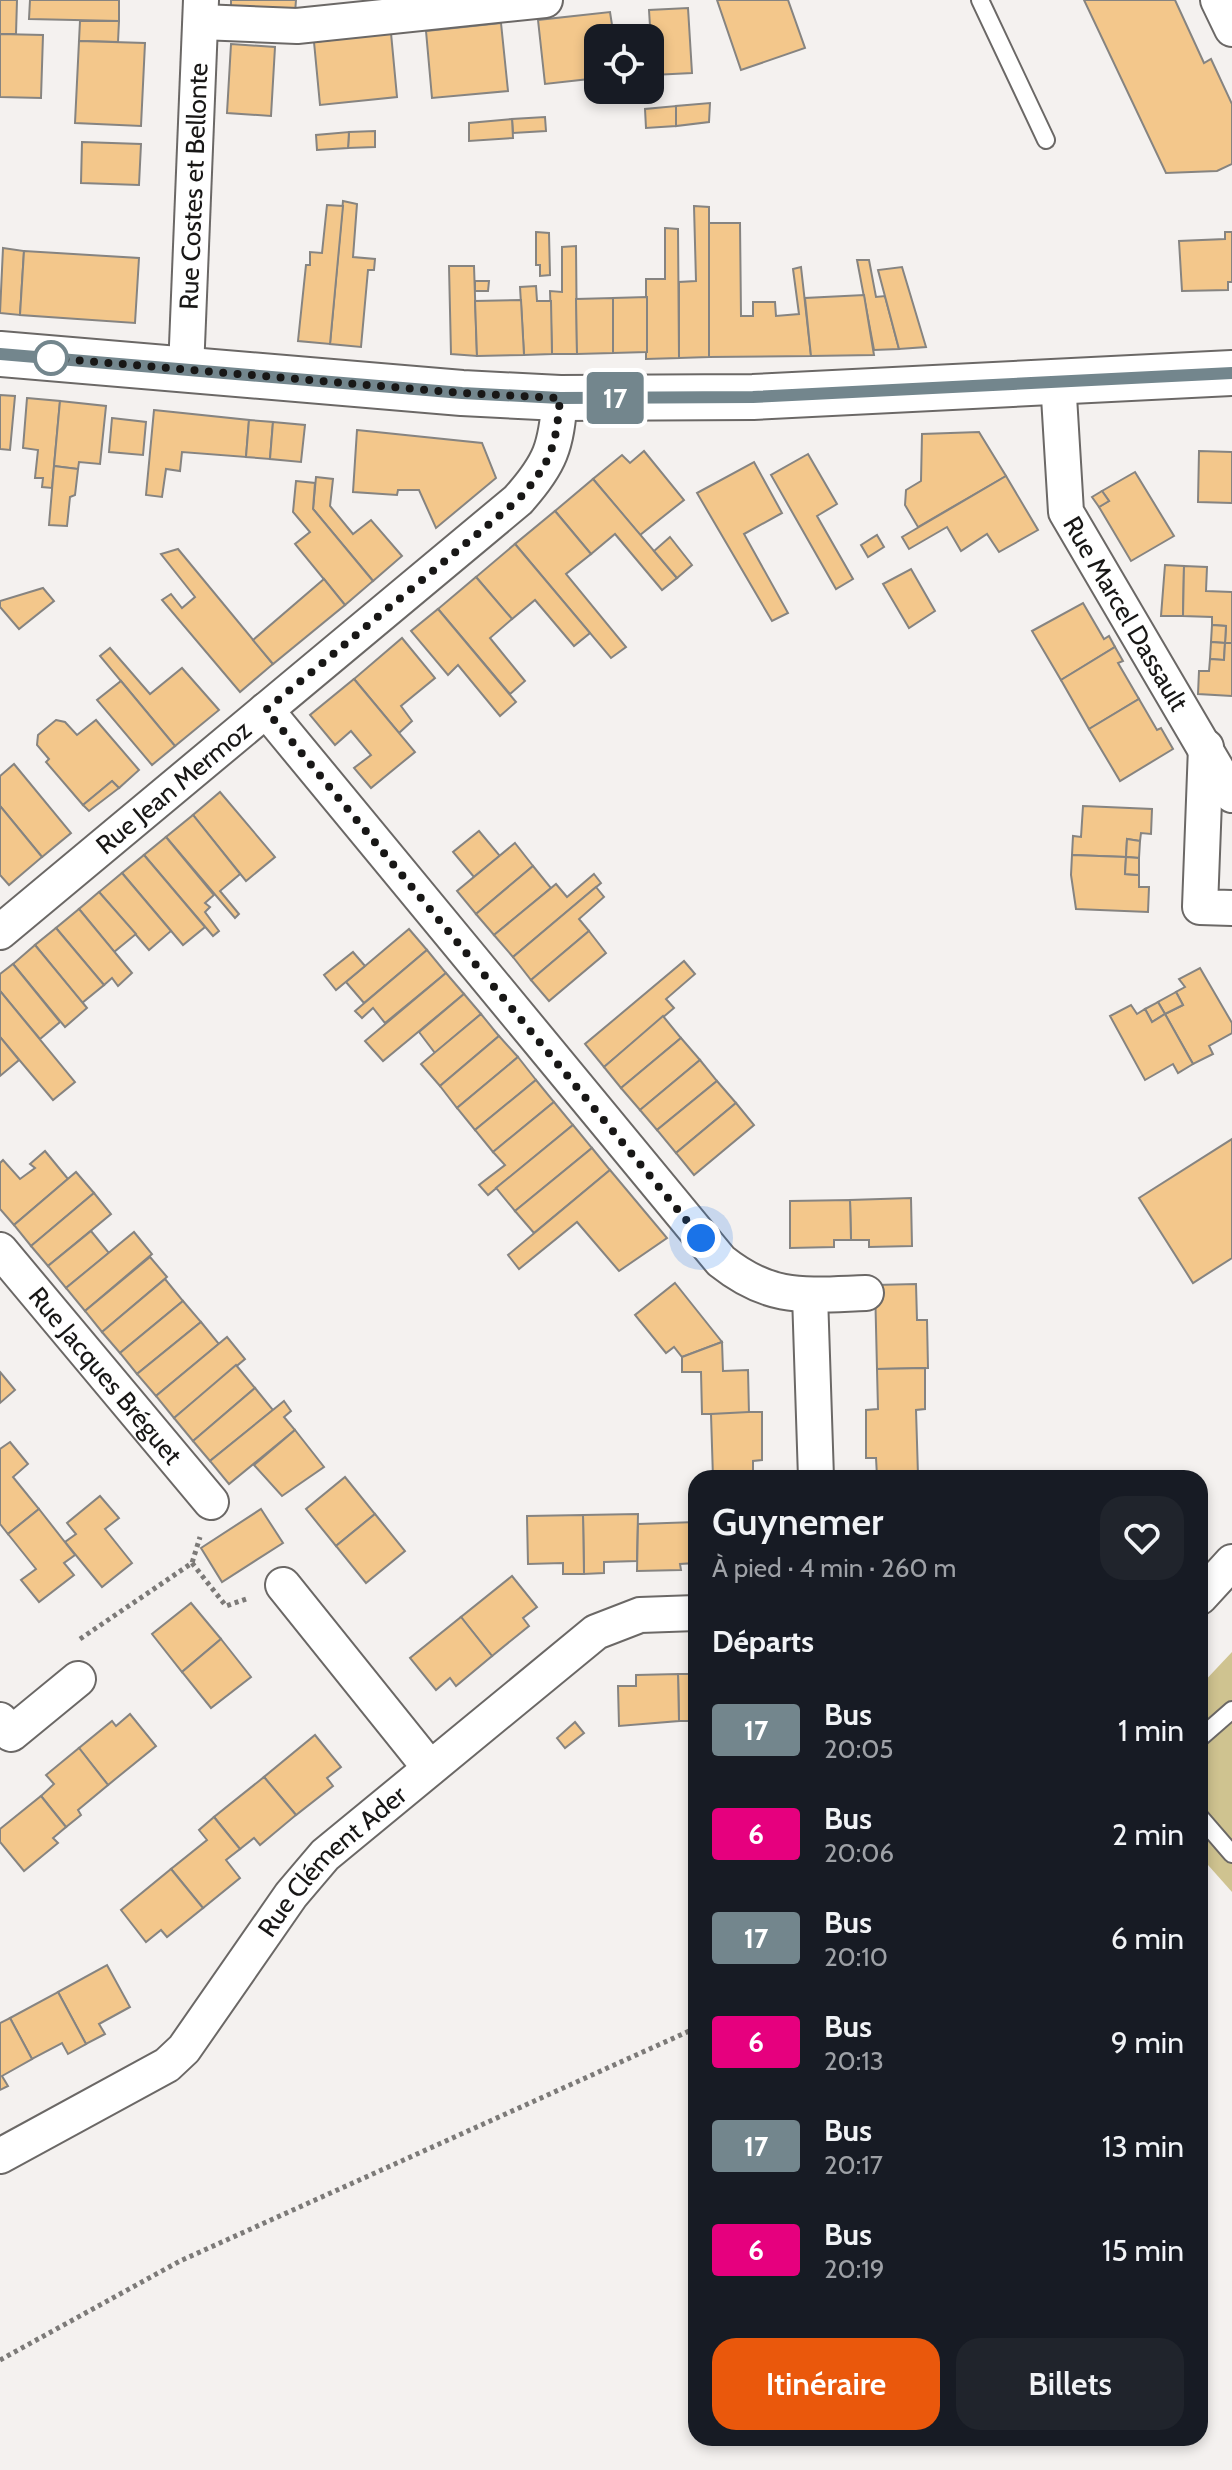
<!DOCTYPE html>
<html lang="fr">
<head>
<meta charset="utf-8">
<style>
	body { margin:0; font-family:Cabin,sans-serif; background:#20242c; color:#f1f3f6; height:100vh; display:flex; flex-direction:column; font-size:30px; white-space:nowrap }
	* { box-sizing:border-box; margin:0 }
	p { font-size:26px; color:#9ea1a6 }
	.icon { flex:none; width:44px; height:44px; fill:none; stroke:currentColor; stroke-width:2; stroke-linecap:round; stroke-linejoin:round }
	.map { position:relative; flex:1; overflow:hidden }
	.sheet { position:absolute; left:688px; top:1470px; width:520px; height:976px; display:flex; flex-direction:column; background:#171b24; border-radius:24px; box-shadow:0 4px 12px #0003 }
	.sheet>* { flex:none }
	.badge { padding:0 16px; border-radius:6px; font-size:28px; line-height:52px }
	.controls { position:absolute; left:584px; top:24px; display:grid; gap:16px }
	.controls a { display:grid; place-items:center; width:80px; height:80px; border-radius:16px; background:#171b24; box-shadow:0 4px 12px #0003; font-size:40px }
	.you { position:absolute; width:40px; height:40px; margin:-20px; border:6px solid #fff; border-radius:50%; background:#1a73e8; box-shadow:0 0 0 12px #1a73e833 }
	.map>.badge { position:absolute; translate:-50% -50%; box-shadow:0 0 0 4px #fff }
	h2 { padding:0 24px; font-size:30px; line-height:72px }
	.round { display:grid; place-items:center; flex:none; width:84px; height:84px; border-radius:24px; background:#20242c }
	.headline { display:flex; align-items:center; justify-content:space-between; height:136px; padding:0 24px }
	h1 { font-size:38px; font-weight:600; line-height:60px }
	.cta { display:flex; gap:16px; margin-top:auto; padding:16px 24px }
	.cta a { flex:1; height:92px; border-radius:24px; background:#ea580c; color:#fff; font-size:32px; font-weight:600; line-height:92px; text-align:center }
	.cta a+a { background:#20242c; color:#f1f3f6 }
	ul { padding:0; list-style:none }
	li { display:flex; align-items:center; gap:24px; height:104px; padding:0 24px }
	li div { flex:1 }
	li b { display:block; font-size:30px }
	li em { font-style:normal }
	li .badge { min-width:88px; font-weight:700; text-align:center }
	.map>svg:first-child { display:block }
	.green { fill:#cfc390 }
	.building { fill:#f3c78b; stroke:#868481; stroke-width:2 }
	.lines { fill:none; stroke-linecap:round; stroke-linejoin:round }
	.service-casing { stroke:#6b6866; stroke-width:20 }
	.minor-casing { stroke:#6b6866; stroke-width:38 }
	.secondary-casing { stroke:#6b6866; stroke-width:48 }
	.path { stroke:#7c7a78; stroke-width:5; stroke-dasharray:4 4; stroke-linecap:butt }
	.service { stroke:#fff; stroke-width:16 }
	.minor { stroke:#fff; stroke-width:34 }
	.secondary { stroke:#fff; stroke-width:44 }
	.line-casing { stroke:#fff; stroke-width:18 }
	.line { stroke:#73868d; stroke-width:12 }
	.walk { stroke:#181716; stroke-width:8; stroke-dasharray:0 14.4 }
	.stop-dot { fill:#fff; stroke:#73868d; stroke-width:4 }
	.labels { text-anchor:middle; stroke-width:7; stroke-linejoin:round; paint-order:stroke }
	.street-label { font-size:26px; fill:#181716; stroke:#fff }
</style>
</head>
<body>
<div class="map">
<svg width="1232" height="2470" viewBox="0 0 1232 2470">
	<rect width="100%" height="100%" fill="#f4f1ef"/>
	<polygon class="green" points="1232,1652 1232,1892 1200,1856 1200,1686"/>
	<g class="building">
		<polygon points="0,0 17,0 16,34 0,34"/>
		<polygon points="30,0 119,0 119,21 29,19"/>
		<polygon points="231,0 296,0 295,13 231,10"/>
		<polygon points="717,0 788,0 805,48 741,70"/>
		<polygon points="1084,0 1175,0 1204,63 1211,59 1232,104 1232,164 1217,171 1166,173"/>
		<polygon points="688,8 692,73 653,75 649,10"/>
		<polygon points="610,12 614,38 598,38 598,78 545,84 538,20"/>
		<polygon points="80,21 119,21 118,42 79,41"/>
		<polygon points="501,23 508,91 432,98 426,31"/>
		<polygon points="391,33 397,97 320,105 314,42"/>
		<polygon points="0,34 43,35 41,98 0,97"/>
		<polygon points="79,41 145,43 141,126 75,123"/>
		<polygon points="231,44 275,47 271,116 227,113"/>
		<polygon points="710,103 709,122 676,126 676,106"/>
		<polygon points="676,106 676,126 646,128 645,109"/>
		<polygon points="545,117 546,131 513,133 512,119"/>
		<polygon points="512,119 513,138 469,141 469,123"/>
		<polygon points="375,131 375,147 348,148 349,132"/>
		<polygon points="349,132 348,148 317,150 316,135"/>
		<polygon points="82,142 141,144 139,185 81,183"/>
		<polygon points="343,201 357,204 353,257 375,259 374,270 368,270 361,347 330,344"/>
		<polygon points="327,205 343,206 330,344 298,341 306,265 310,265 310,252 322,253"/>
		<polygon points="694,206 709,207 709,357 679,358 679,282 696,281"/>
		<polygon points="709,223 740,223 741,316 753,316 753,302 775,302 776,316 799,314 793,269 801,267 811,356 709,357"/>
		<polygon points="665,228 678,229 679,358 646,359 646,279 665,279"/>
		<polygon points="536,232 549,233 550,275 540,276 540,265 536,265"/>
		<polygon points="1225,232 1232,232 1232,282 1228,282 1228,290 1182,291 1179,241 1225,239"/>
		<polygon points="576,246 577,354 552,354 550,291 562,292 562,247"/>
		<polygon points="3,248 24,251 20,315 0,313"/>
		<polygon points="24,251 139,258 135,323 20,315"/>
		<polygon points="857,260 869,260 876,297 885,296 899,349 874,350"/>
		<polygon points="449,266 474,266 477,356 451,354"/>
		<polygon points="902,267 926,347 899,349 878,270"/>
		<polygon points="475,281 489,281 488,291 475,291"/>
		<polygon points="536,286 537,301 551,301 552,354 524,355 520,287"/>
		<polygon points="864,295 874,355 811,356 805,298"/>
		<polygon points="647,297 647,352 613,353 613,298"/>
		<polygon points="613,298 613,353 577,354 576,299"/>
		<polygon points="521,300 524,355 477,356 475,301"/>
		<polygon points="0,395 15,396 10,450 0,449"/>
		<polygon points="27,398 60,401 52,488 42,487 43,478 35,478 38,450 23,448"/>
		<polygon points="60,401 106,406 100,464 79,462 78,469 54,466"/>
		<polygon points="154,410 249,420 246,457 182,452 180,471 166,469 162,497 146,495"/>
		<polygon points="112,418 146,422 143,455 109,452"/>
		<polygon points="249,420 273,422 270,459 246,457"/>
		<polygon points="273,422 305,425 301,462 270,459"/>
		<polygon points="357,430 482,443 496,478 436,528 419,490 398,490 397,495 353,492"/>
		<polygon points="979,432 1006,476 918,527 905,505 906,490 921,481 922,434"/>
		<polygon points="644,451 684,500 640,535 593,479 622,455 630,463"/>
		<polygon points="1199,451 1232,452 1232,503 1198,502"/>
		<polygon points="808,454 837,504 817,516 853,579 836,589 771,475"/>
		<polygon points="754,462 782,513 744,534 788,613 772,621 697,493"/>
		<polygon points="54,466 78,469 75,495 70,497 67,526 49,525"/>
		<polygon points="1135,472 1174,536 1131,561 1099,507 1109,501 1102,491"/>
		<polygon points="1006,476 1038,530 999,552 987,534 961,551 947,527 909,549 902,537"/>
		<polygon points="316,477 333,479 330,506 353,534 371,520 402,556 373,581 313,509"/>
		<polygon points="593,479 677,578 662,590 615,534 591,554 555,511"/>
		<polygon points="296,481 315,483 313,509 373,581 345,605 295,544 310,532 293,512"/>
		<polygon points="1102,491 1109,501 1099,507 1092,497"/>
		<polygon points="555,511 591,554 566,574 626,647 611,658 515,544"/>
		<polygon points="877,535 884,547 868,557 861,545"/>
		<polygon points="670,537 692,565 677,578 654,551"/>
		<polygon points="515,544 590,633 574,646 535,600 512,619 476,577"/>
		<polygon points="178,549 273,664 240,692 162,600 171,594 182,608 195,597 161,554"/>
		<polygon points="1165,565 1184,566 1183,616 1161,616"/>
		<polygon points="1184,566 1207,567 1206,591 1232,592 1232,643 1225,643 1226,626 1212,625 1212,617 1183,616"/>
		<polygon points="911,569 935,611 909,628 883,584"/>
		<polygon points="476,577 512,619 490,638 525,681 510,694 438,609"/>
		<polygon points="324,579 345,605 273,664 253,640"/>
		<polygon points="43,588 54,601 19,629 0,607 0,601"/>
		<polygon points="1083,603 1104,639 1109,636 1115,647 1061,680 1032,631"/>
		<polygon points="438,609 516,702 500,716 458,665 448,675 411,631"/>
		<polygon points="1212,625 1226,626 1225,643 1211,642"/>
		<polygon points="402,638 435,678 401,706 412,721 399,733 354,679"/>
		<polygon points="1211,642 1225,643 1224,660 1210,659"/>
		<polygon points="1225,643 1232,643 1232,696 1198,694 1199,671 1209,671 1210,659 1224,660"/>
		<polygon points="1115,647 1123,661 1118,663 1139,699 1089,729 1061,680"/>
		<polygon points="110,648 150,694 182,668 219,710 175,746 100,656"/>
		<polygon points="354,679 415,752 371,788 354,768 371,755 351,731 335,745 310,715"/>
		<polygon points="121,681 175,746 152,765 97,700"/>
		<polygon points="1139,699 1157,730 1161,728 1173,749 1120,781 1089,729"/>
		<polygon points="56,720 65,722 77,735 96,720 139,770 119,788 112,781 83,805 46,762 49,759 37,745 38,735"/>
		<polygon points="14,764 71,833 42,857 0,806 0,776"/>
		<polygon points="112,781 119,788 89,811 83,805"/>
		<polygon points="220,792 275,857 246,881 193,815"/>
		<polygon points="0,806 42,857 9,885 0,875"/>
		<polygon points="1083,806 1152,809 1151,834 1141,833 1140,841 1127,839 1126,857 1072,855 1073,836 1081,837"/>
		<polygon points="193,815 240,874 220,891 239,914 235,918 166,837"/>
		<polygon points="479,831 500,856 474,877 453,852"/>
		<polygon points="166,837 214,895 205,903 210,907 205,912 219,931 213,936 144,855"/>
		<polygon points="1127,839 1140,841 1139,858 1126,857"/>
		<polygon points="515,843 533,866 476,914 457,891"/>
		<polygon points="144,855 205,927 183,945 122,873"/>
		<polygon points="1072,855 1126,857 1125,874 1139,875 1139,887 1149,887 1148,912 1076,909 1071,875"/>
		<polygon points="1126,857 1139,858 1139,875 1125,874"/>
		<polygon points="533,866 551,888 494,935 476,914"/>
		<polygon points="122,873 171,931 149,950 99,892"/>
		<polygon points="594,874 601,883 513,957 494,935 556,884 567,897"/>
		<polygon points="596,887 604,897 579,919 589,931 531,980 513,957"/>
		<polygon points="99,892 136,934 114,952 79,909"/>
		<polygon points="79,909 132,973 118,986 112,978 104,985 56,928"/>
		<polygon points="56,928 104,985 82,1003 35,945"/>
		<polygon points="409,929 427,950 364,1003 346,982"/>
		<polygon points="589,931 606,953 549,1001 531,980"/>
		<polygon points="35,945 87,1008 65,1027 13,964"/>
		<polygon points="427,950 446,973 385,1023 373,1008 362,1018 355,1011"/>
		<polygon points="353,952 365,966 336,990 324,975"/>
		<polygon points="684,961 695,974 666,999 674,1008 604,1067 585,1044"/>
		<polygon points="13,964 60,1022 40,1039 0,991 0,974"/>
		<polygon points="1200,968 1232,1023 1232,1033 1209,1046 1213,1054 1193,1064 1165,1014 1183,1005 1176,992 1185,987 1179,979"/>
		<polygon points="446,973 464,994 383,1061 365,1041"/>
		<polygon points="0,991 75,1082 53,1100 0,1037"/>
		<polygon points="1176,992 1183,1005 1165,1014 1158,1002"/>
		<polygon points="464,994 481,1014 435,1053 419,1032"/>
		<polygon points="1158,1002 1165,1014 1152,1022 1145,1009"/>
		<polygon points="1131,1005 1137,1014 1145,1009 1152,1022 1165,1014 1193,1064 1178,1073 1173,1064 1145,1080 1110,1016"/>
		<polygon points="481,1014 499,1036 440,1086 421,1064"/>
		<polygon points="663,1016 681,1038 621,1088 604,1067"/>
		<polygon points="499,1036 518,1057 457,1108 440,1086"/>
		<polygon points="0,1037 19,1060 0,1076"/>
		<polygon points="681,1038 700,1060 640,1110 621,1088"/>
		<polygon points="518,1057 536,1080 475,1130 457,1108"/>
		<polygon points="700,1060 717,1081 657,1130 640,1110"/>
		<polygon points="536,1080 554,1102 493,1152 475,1130"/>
		<polygon points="717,1081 736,1103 676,1153 657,1130"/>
		<polygon points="554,1102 573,1125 488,1195 479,1185 505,1165 493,1152"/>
		<polygon points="736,1103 754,1125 694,1175 676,1153"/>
		<polygon points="573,1125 592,1148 515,1211 496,1188"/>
		<polygon points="1232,1139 1232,1258 1193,1283 1139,1198"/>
		<polygon points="592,1148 610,1170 534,1233 515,1211"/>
		<polygon points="45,1151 68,1179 14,1225 0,1209 0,1163 3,1160 20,1179 35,1168 30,1164"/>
		<polygon points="610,1170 667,1238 619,1271 577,1222 519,1269 508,1255"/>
		<polygon points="76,1172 94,1193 31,1246 14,1225"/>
		<polygon points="94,1193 111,1214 48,1266 31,1246"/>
		<polygon points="911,1198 912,1246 869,1247 869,1240 851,1240 850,1200"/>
		<polygon points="850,1200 851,1240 834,1240 834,1247 790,1248 790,1201"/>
		<polygon points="91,1231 109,1253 66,1288 48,1266"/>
		<polygon points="134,1232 152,1254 85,1311 66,1288"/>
		<polygon points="150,1257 167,1277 102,1332 85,1311"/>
		<polygon points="165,1279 183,1301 120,1353 102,1332"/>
		<polygon points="675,1283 722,1342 682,1357 674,1347 666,1353 635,1315"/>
		<polygon points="916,1284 917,1320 927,1320 928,1368 877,1369 875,1285"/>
		<polygon points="183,1301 201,1322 137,1374 120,1353"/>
		<polygon points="201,1322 219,1344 156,1396 137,1374"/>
		<polygon points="227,1337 245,1359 174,1418 156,1396"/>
		<polygon points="722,1342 723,1371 748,1370 749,1414 702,1414 701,1372 682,1372 682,1357"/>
		<polygon points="236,1365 255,1388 193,1441 174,1418"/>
		<polygon points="925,1368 925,1409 916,1410 918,1475 877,1476 876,1458 866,1458 866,1410 878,1409 877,1369"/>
		<polygon points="0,1372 15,1390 0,1403"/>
		<polygon points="255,1388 273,1410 210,1461 193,1441"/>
		<polygon points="284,1401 291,1411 284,1417 295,1430 229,1484 210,1461"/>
		<polygon points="749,1412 762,1412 762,1460 753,1461 753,1478 713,1478 711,1414"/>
		<polygon points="295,1430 324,1467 282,1496 254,1465"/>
		<polygon points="10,1442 28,1464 13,1477 39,1509 8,1534 0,1524 0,1449"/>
		<polygon points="345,1477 375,1514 336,1546 306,1509"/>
		<polygon points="100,1496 119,1518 105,1529 132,1563 102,1587 65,1542 76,1534 67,1523"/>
		<polygon points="39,1509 75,1555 64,1563 74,1575 39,1602 21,1580 36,1569 8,1534"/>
		<polygon points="261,1509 283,1543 222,1582 201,1548"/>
		<polygon points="375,1514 405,1551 366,1583 336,1546"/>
		<polygon points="638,1514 637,1561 604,1562 604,1573 584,1574 583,1515"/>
		<polygon points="583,1515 584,1574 563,1574 563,1563 528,1564 527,1516"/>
		<polygon points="696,1522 696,1563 680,1564 681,1570 637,1571 638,1524"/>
		<polygon points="512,1576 537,1607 523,1618 529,1626 492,1656 461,1617"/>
		<polygon points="191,1603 221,1639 182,1672 152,1634"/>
		<polygon points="461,1617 492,1656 456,1686 450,1678 436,1690 410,1658"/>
		<polygon points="221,1639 251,1677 211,1708 182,1672"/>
		<polygon points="678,1674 696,1674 696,1721 679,1721"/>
		<polygon points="678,1674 679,1721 619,1726 618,1686 636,1686 636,1675"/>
		<polygon points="130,1714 156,1746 108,1785 79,1748 112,1721 116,1726"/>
		<polygon points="575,1722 584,1733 565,1748 557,1738"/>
		<polygon points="315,1735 341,1767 327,1778 333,1786 296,1815 264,1777"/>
		<polygon points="79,1748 108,1785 78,1810 81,1815 66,1827 41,1796 54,1784 46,1775"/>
		<polygon points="264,1777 296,1815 260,1845 254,1838 240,1849 214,1817"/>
		<polygon points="41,1796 66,1827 53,1838 58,1843 24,1871 0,1842 0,1829"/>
		<polygon points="214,1817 240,1849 226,1860 240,1878 203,1908 171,1869 207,1840 199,1830"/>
		<polygon points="171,1869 203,1908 167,1937 161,1930 146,1942 121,1910"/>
		<polygon points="107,1965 130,2007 99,2024 105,2034 86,2044 58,1992"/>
		<polygon points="58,1992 86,2044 68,2054 62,2043 32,2059 10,2018"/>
		<polygon points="10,2018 32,2059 2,2076 8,2086 0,2090 0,2023"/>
	</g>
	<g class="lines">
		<g class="service-casing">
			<g id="service">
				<polyline points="980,0 1046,140"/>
				<polyline points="1200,1738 1232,1710"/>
				<polyline points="1200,1817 1232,1854"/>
			</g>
		</g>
		<g class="minor-casing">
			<g id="minor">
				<polyline points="1218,0 1232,29"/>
				<polyline points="201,22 297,26 545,0"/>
				<path id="s1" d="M186 370 201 0"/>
				<path id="s2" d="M1058 380 1066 512 1232 795"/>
				<path d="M266 710 721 1261C771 1301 805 1295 866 1293"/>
				<polyline points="1206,747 1200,907 1232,908"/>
				<path id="s3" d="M0 932 518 500C551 463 556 447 560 398"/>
				<path id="s4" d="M0 1250 211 1502"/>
				<polyline points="810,1295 816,1478"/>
				<polyline points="283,1585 430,1768"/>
				<polyline points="1200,1597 1232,1562"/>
				<polyline points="0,1720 11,1734 78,1679"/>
				<path id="s5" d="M0 2156 167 2065 184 2049 291 1895 325 1855 596 1632 640 1615 696 1613"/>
			</g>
		</g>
		<g class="secondary-casing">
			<polyline id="secondary" points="0,354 462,393 560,398 753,397 1232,373"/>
		</g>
		<g class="path">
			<polyline points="192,1563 226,1606 249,1598"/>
			<polyline points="80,1639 192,1563 200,1537"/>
			<polyline points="0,2360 180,2261 696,2028"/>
		</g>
		<use href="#service" class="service"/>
		<use href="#minor" class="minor"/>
		<use href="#secondary" class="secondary"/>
	</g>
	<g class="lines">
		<g class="line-casing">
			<polyline id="line" points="0,354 462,393 560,398 753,397 1232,373"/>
		</g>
		<use href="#line" class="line"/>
		<path class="walk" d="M51 358 462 393 560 398C556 447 551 463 518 500L266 710 701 1238"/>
	</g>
	<circle class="stop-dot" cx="51" cy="358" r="16"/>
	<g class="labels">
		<g class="street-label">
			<text dy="9" stroke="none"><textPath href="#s1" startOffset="184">Rue Costes et Bellonte</textPath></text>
			<text dy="9" stroke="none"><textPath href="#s2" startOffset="250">Rue Marcel Dassault</textPath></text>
			<text dy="9" stroke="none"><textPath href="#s3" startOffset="226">Rue Jean Mermoz</textPath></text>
			<text dy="9" stroke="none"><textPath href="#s4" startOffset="164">Rue Jacques Bréguet</textPath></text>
			<text dy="9" stroke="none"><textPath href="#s5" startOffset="454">Rue Clément Ader</textPath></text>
		</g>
	</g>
</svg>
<div class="controls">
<a><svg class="icon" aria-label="locate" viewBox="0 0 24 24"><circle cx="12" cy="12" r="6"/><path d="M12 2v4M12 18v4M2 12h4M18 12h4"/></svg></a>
</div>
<div class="you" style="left:701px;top:1238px"></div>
<b class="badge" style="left:615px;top:398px;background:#73868d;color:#fff">17</b>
<section class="sheet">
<div class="headline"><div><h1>Guynemer</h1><p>À pied · 4 min · 260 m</p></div><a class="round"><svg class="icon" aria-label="heart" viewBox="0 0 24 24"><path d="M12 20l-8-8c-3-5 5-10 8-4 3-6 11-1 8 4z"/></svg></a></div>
<h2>Départs</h2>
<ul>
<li><span class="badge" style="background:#73868d;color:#fff">17</span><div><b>Bus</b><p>20:05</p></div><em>1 min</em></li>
<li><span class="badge" style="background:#e6007e;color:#fff">6</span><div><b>Bus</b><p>20:06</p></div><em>2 min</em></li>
<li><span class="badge" style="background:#73868d;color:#fff">17</span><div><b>Bus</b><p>20:10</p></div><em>6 min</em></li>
<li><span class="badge" style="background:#e6007e;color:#fff">6</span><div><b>Bus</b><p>20:13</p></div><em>9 min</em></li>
<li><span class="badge" style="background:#73868d;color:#fff">17</span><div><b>Bus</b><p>20:17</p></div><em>13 min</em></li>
<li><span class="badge" style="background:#e6007e;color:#fff">6</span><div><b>Bus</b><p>20:19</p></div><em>15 min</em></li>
</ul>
<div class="cta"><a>Itinéraire</a><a>Billets</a></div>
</section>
</div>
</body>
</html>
